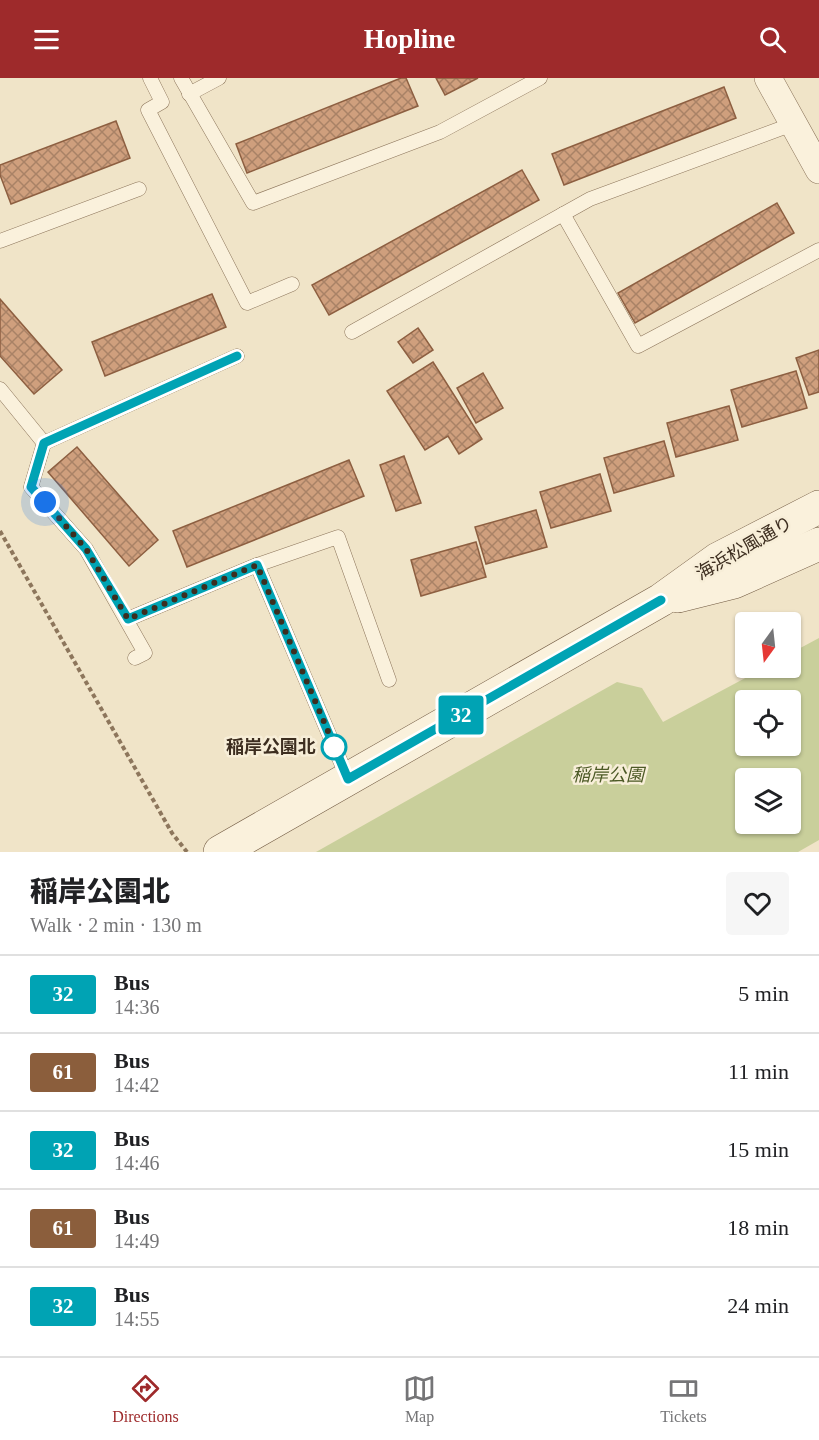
<!DOCTYPE html>
<html lang="en">
<head>
<meta charset="utf-8">
<style>
	body { margin:0; font-family:"Times New Roman","Noto Sans JP",serif; background:#f6f6f6; color:#202124; height:100vh; display:flex; flex-direction:column; font-size:22px; white-space:nowrap }
	* { box-sizing:border-box; margin:0 }
	p { font-size:20px; color:#757577 }
	.icon { flex:none; width:33px; height:33px; fill:none; stroke:currentColor; stroke-width:2; stroke-linecap:round; stroke-linejoin:round }
	.map { position:relative; height:774px; overflow:hidden }
	.details { display:flex; flex-direction:column; background:#fff; flex:1 }
	.details>* { flex:none }
	.badge { padding:0 12px; border-radius:4px; font-size:21px; line-height:39px }
	.needle { width:39px; rotate:195deg }
	.controls { position:absolute; left:735px; top:534px; display:grid; gap:12px }
	.controls a { display:grid; place-items:center; width:66px; height:66px; border-radius:6px; background:#fff; box-shadow:0 2px 4px #0004; font-size:30px }
	.you { position:absolute; width:30px; height:30px; margin:-15px; border:4px solid #fff; border-radius:50%; background:#1a73e8; box-shadow:0 0 0 9px #1a73e833 }
	.map>.badge { position:absolute; translate:-50% -50%; box-shadow:0 0 0 3px #fff }
	.round { display:grid; place-items:center; flex:none; width:63px; height:63px; border-radius:6px; background:#f6f6f6 }
	.summary { display:flex; align-items:center; justify-content:space-between; height:102px; padding:0 30px }
	h1 { font-size:28px; font-weight:800; line-height:45px }
	ul { padding:0; list-style:none }
	li { display:flex; align-items:center; gap:18px; height:78px; padding:0 30px; border-top:2px solid #e0e0e0 }
	li div { flex:1 }
	li b { display:block; font-size:22px }
	li em { font-style:normal }
	li .badge { min-width:66px; font-weight:700; text-align:center }
	header { display:flex; justify-content:space-between; align-items:center; height:78px; padding:0 30px; background:#9e2a2b; color:#fff; font-size:27px; font-weight:800 }
	.tabs { display:flex; justify-content:space-around; align-items:center; height:84px; border-top:2px solid #e0e0e0; background:#fff; font-size:16px; color:#757577 }
	.tabs a { display:grid; justify-items:center; gap:3px }
	.tabs .on { color:#9e2a2b }
	.map>svg:first-child { display:block }
	.park { fill:#c9cf9b; fill-rule:evenodd }
	.building { fill:url(#building-cross-hatch); stroke:#8d5f41; stroke-width:1.5 }
	.lines { fill:none; stroke-linecap:round; stroke-linejoin:round }
	.lane-casing { stroke:#8d765c; stroke-width:15 }
	.street-casing { stroke:#8d765c; stroke-width:28 }
	.secondary-casing { stroke:#6f573f; stroke-width:34 }
	.path { stroke:#8d765c; stroke-width:4; stroke-dasharray:4.5 3; stroke-linecap:butt }
	.lane { stroke:#faf1dc; stroke-width:14 }
	.street { stroke:#faf1dc; stroke-width:27 }
	.secondary { stroke:#faf1dc; stroke-width:33 }
	.line-casing { stroke:#fff; stroke-width:14 }
	.line { stroke:#00a3b4; stroke-width:9 }
	.walk { stroke:#3d2e20; stroke-width:6; stroke-dasharray:0 10.8 }
	.stop-dot { fill:#fff; stroke:#00a3b4; stroke-width:3 }
	.labels { text-anchor:middle; stroke-width:5; stroke-linejoin:round; paint-order:stroke }
	.street-label { font-size:18px; fill:#3d2e20; stroke:#f7eed8 }
	.stop-label { font-size:18px; font-weight:bold; fill:#3d2e20; stroke:#f7eed8; text-anchor:end }
	.park-label { font-size:18px; font-style:italic; fill:#4d5a26; stroke:#f7eed8 }
</style>
</head>
<body>
<header><svg class="icon" aria-label="menu" viewBox="0 0 24 24"><path d="M4 6h16M4 12h16M4 18h16"/></svg>Hopline<svg class="icon" aria-label="search" viewBox="0 0 24 24"><circle cx="10" cy="10" r="6"/><path d="M15 15l6 6"/></svg></header>
<div class="map">
<svg width="819" height="774" viewBox="0 0 819 774">
	<defs>
		<pattern id="building-cross-hatch" width="8" height="8" patternUnits="userSpaceOnUse" patternTransform="scale(1.5)"><rect width="8" height="8" fill="#cf9f7d"/><path d="M0 0l8 8M0 8l8-8" fill="none" stroke="#a98266"/></pattern>
	</defs>
	<rect width="100%" height="100%" fill="#f0e4c8"/>
	<path class="park" d="M819 560V762L798 774H316L617 604 642 610 663 644 764 590H790L791 575ZM746 622H790V668H746ZM746 700H790V746H746Z"/>
	<g class="building">
		<polygon points="401,0 406,0 418,28 247,95 236,66"/>
		<polygon points="436,0 478,0 445,17"/>
		<polygon points="724,9 736,40 564,107 552,76"/>
		<polygon points="116,43 130,80 11,126 0,97 0,87"/>
		<polygon points="522,92 539,122 329,237 312,207"/>
		<polygon points="777,125 794,155 635,245 618,215"/>
		<polygon points="212,216 226,249 105,298 92,264"/>
		<polygon points="0,221 62,292 34,316 0,278"/>
		<polygon points="418,250 433,272 413,285 398,264"/>
		<polygon points="819,272 819,314 809,317 796,280"/>
		<polygon points="433,284 482,361 459,376 448,358 425,372 387,313"/>
		<polygon points="796,293 807,330 742,349 731,312"/>
		<polygon points="483,295 503,330 476,345 457,310"/>
		<polygon points="729,328 738,362 676,379 667,345"/>
		<polygon points="664,363 674,398 614,415 604,380"/>
		<polygon points="77,369 158,462 129,488 48,394"/>
		<polygon points="404,378 421,425 396,433 380,387"/>
		<polygon points="349,382 364,418 187,489 173,453"/>
		<polygon points="600,396 611,433 551,450 540,414"/>
		<polygon points="536,432 547,469 486,486 475,449"/>
		<polygon points="476,464 486,499 421,518 411,482"/>
	</g>
	<g class="lines">
		<g class="lane-casing">
			<g id="lane">
				<polyline points="150,0 162,24 148,32 247,225 292,206"/>
				<polyline points="181,0 253,125 440,54 540,0"/>
				<polyline points="189,16 219,0"/>
				<polyline points="563,136 638,268 819,172"/>
				<polyline points="0,163 139,111"/>
				<polyline points="352,254 590,121 793,46"/>
				<polyline points="0,311 44,365 31,409 86,471 145,575 135,580"/>
				<polyline points="44,365 237,278"/>
				<polyline points="257,487 348,701"/>
				<polyline points="128,541 257,487 338,459 389,602"/>
			</g>
		</g>
		<g class="street-casing">
			<polyline id="street" points="768,0 819,92"/>
		</g>
		<g class="secondary-casing">
			<g id="secondary">
				<polyline points="678,518 734,504 819,466"/>
				<polyline points="220,774 661,522 718,481 819,429"/>
			</g>
		</g>
		<polyline class="path" points="0,453 172,755 187,774"/>
		<use href="#lane" class="lane"/>
		<use href="#street" class="street"/>
		<use href="#secondary" class="secondary"/>
	</g>
	<g class="lines">
		<g class="line-casing">
			<polyline id="line" points="237,278 44,365 31,409 86,471 128,541 257,487 348,701 661,522"/>
		</g>
		<use href="#line" class="line"/>
		<polyline class="walk" points="45,424 86,471 128,541 257,487 339,679 334,669"/>
	</g>
	<circle class="stop-dot" cx="334" cy="669" r="12"/>
	<g class="labels">
		<g class="street-label">
			<text transform="translate(744 470) rotate(-30)" y="6">海浜松風通り</text>
		</g>
		<g class="stop-label">
			<text x="316" y="675">稲岸公園北</text>
		</g>
		<g class="park-label">
			<text x="608" y="703">稲岸公園</text>
		</g>
	</g>
</svg>
<div class="controls">
<a><svg class="needle" viewBox="-14 -14 28 28"><path d="M0-13l5 13h-10z" fill="#e53935"/><path d="M0 13l5-13h-10z" fill="#757577"/></svg></a>
<a><svg class="icon" aria-label="locate" viewBox="0 0 24 24"><circle cx="12" cy="12" r="6"/><path d="M12 2v4M12 18v4M2 12h4M18 12h4"/></svg></a>
<a><svg class="icon" aria-label="layers" viewBox="0 0 24 24"><path d="M12 4l9 5-9 5-9-5zM3 14l9 5 9-5"/></svg></a>
</div>
<div class="you" style="left:45px;top:424px"></div>
<b class="badge" style="left:461px;top:637px;background:#00a3b4;color:#fff">32</b>
</div>
<section class="details">
<div class="summary"><div><h1>稲岸公園北</h1><p>Walk · 2 min · 130 m</p></div><a class="round"><svg class="icon" aria-label="heart" viewBox="0 0 24 24"><path d="M12 20l-8-8c-3-5 5-10 8-4 3-6 11-1 8 4z"/></svg></a></div>
<ul>
<li><span class="badge" style="background:#00a3b4;color:#fff">32</span><div><b>Bus</b><p>14:36</p></div><em>5 min</em></li>
<li><span class="badge" style="background:#8b5e3c;color:#fff">61</span><div><b>Bus</b><p>14:42</p></div><em>11 min</em></li>
<li><span class="badge" style="background:#00a3b4;color:#fff">32</span><div><b>Bus</b><p>14:46</p></div><em>15 min</em></li>
<li><span class="badge" style="background:#8b5e3c;color:#fff">61</span><div><b>Bus</b><p>14:49</p></div><em>18 min</em></li>
<li><span class="badge" style="background:#00a3b4;color:#fff">32</span><div><b>Bus</b><p>14:55</p></div><em>24 min</em></li>
</ul>
</section>
<nav class="tabs">
<a class="on"><svg class="icon" aria-label="directions" viewBox="0 0 24 24"><path d="M12 3l9 9-9 9-9-9zM9 14v-3h6M13 9l2 2-2 2"/></svg>Directions</a>
<a><svg class="icon" aria-label="map" viewBox="0 0 24 24"><path d="M3 6l6-2 6 2 6-2v14l-6 2-6-2-6 2zM9 4v14M15 6v14"/></svg>Map</a>
<a><svg class="icon" aria-label="tickets" viewBox="0 0 24 24"><path d="M3 7h18v10H3zM15 7v10"/></svg>Tickets</a>
</nav>
</body>
</html>
